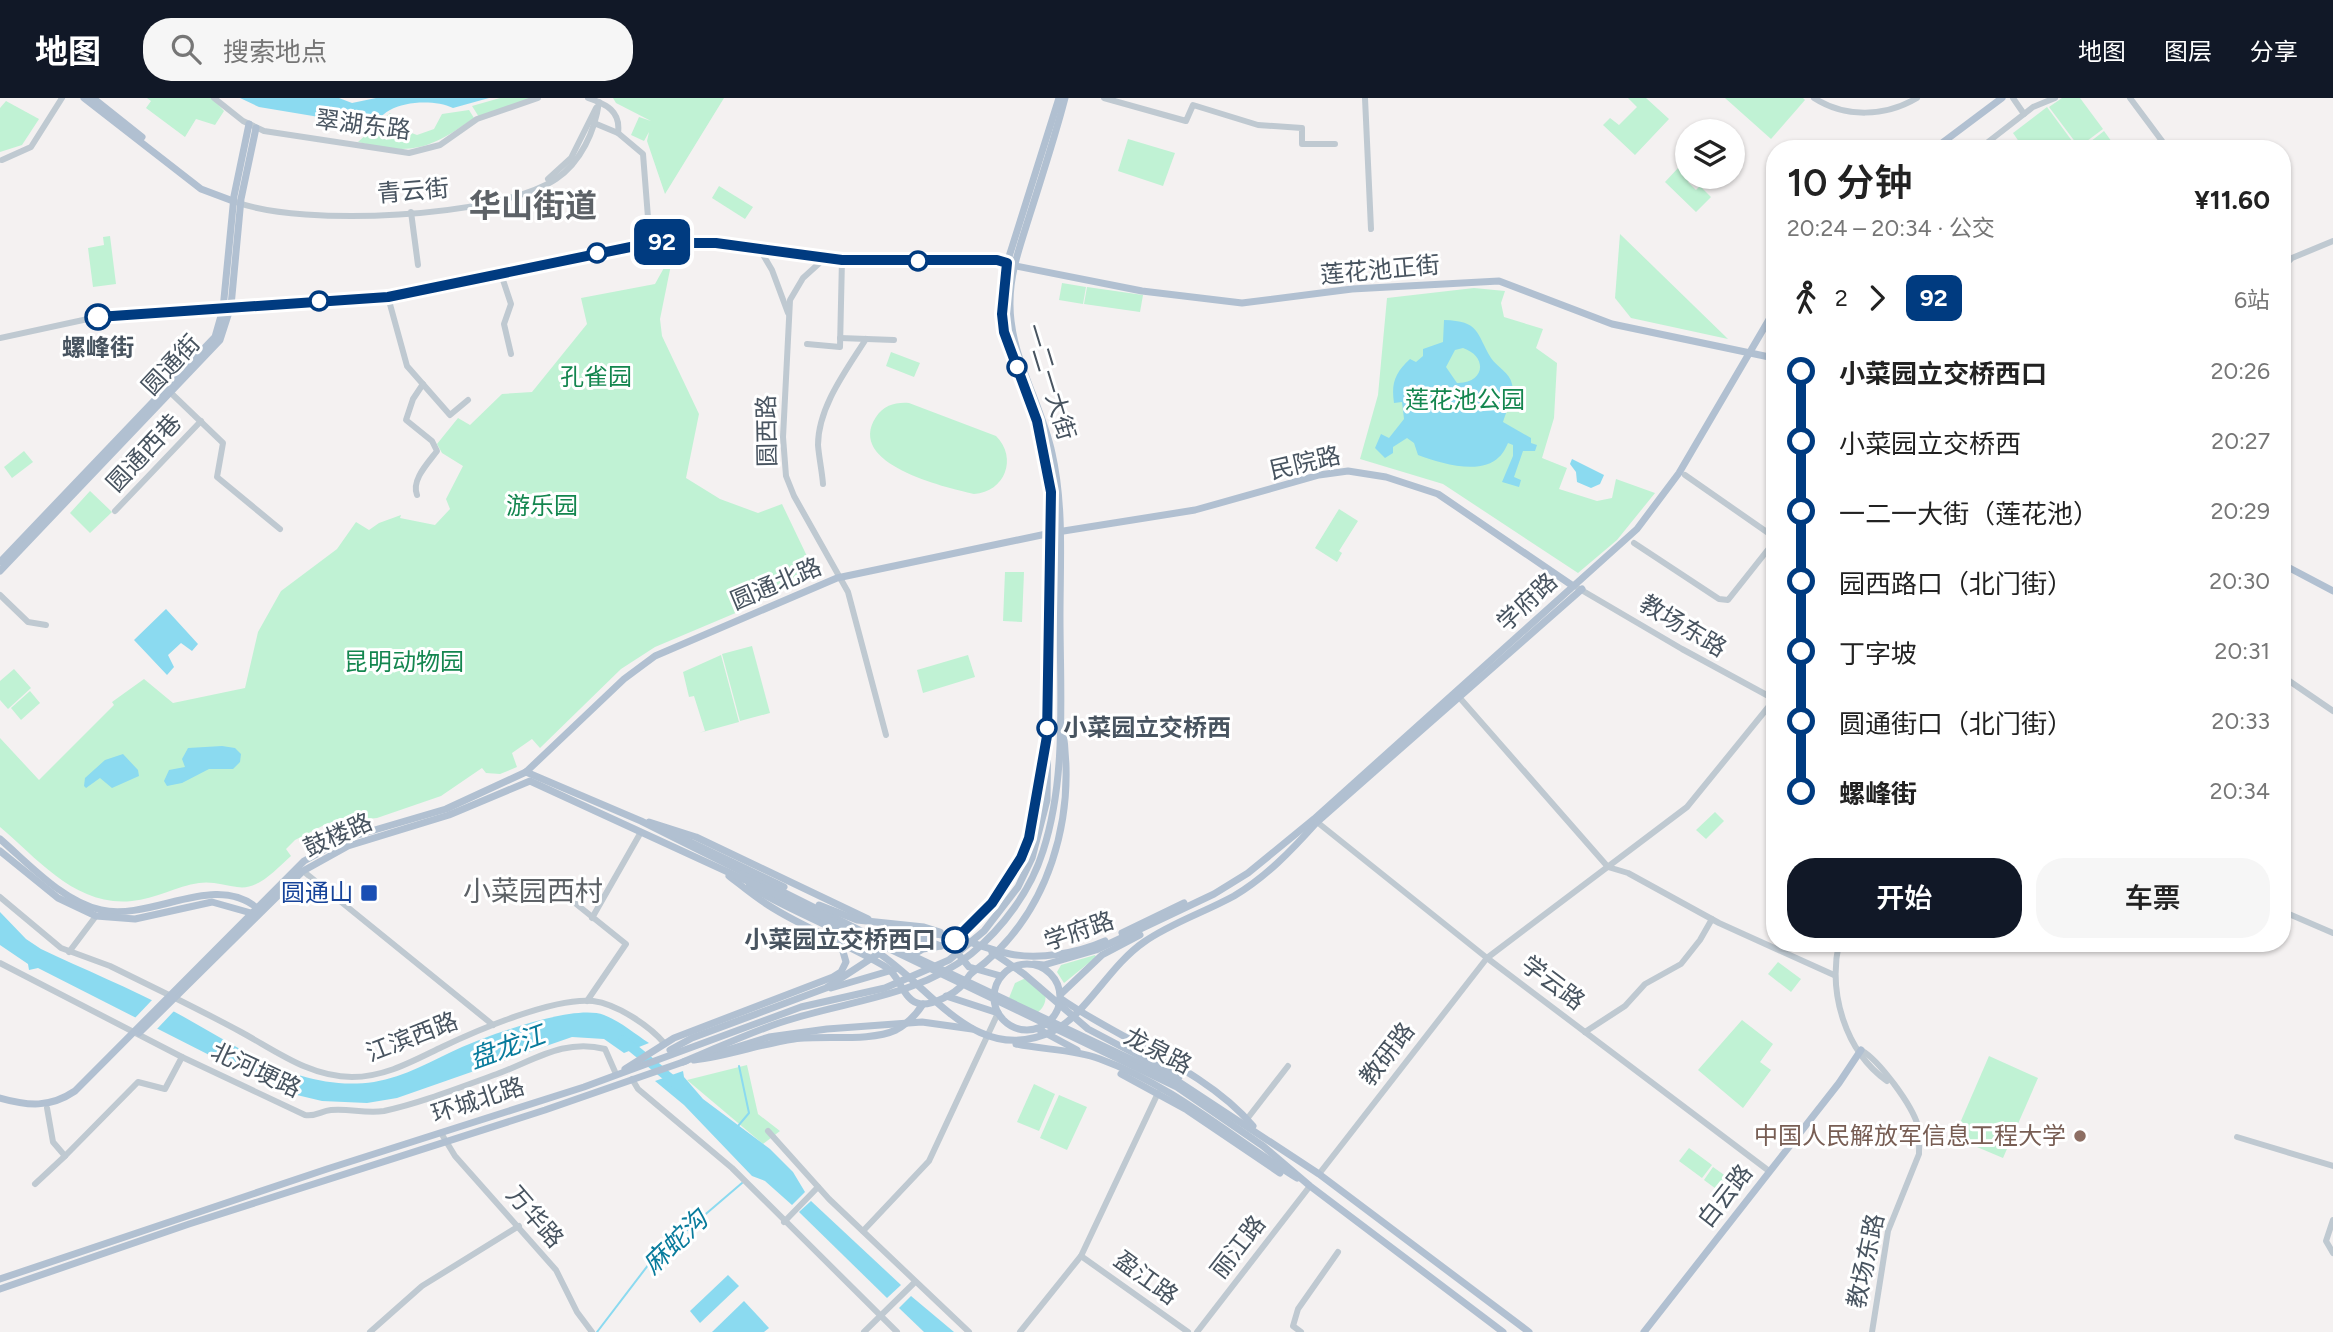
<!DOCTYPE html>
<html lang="zh">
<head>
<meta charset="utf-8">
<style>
	body { margin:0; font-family:Figtree,"Noto Sans SC",sans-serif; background:#f6f6f6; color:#222; height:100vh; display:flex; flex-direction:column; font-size:26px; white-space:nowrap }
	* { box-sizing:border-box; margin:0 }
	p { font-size:23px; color:#767676 }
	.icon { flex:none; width:38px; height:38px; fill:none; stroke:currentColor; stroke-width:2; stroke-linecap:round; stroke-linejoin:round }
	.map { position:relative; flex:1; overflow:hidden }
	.panel { position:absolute; left:1766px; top:42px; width:525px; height:812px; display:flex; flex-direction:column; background:#fff; border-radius:28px; box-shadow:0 2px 5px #0004 }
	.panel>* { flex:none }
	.badge { padding:0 14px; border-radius:10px; font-size:24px; line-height:46px }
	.buttons { position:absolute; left:1675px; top:21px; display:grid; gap:14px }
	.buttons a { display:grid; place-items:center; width:70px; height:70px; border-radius:50%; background:#fff; box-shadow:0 2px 5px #0004; font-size:35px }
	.map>.badge { position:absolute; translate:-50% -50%; box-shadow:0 0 0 4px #fff }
	.legs { display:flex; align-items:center; gap:10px; height:77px; padding:0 21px; font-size:23px }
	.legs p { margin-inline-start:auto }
	.overview { display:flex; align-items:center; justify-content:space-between; height:119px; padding:0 21px }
	h1 { font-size:38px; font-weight:600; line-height:52px }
	.action { display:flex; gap:14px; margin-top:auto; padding:14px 21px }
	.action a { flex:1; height:80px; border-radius:28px; background:#111827; color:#fff; font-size:28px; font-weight:600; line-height:80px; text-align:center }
	.action a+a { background:#f6f6f6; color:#222 }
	ul { padding:0 21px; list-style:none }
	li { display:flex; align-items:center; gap:24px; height:70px; font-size:26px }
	li i { display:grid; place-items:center; width:10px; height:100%; margin:0 9px; background:currentColor }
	li i::after { content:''; width:18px; height:18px; margin:-9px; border:5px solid; border-radius:50%; background:#fff }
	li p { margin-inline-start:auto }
	li:first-child i { background:linear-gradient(#0000 50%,currentColor 0) }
	li:last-child i { background:linear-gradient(currentColor 50%,#0000 0) }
	header { display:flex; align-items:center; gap:42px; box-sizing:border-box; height:98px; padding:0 35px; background:#111827; color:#fff }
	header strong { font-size:33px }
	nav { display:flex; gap:38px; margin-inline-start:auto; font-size:24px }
	.search { width:490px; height:63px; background:#f6f6f6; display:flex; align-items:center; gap:18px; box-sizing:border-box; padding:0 24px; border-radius:28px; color:#767676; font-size:26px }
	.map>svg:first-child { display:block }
	.green { fill:#c0f2d4 }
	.water { fill:#8bdaf0; fill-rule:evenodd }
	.pier { fill:#f4f1f1 }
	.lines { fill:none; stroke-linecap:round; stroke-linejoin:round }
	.stream { stroke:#8bdaf0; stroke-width:2 }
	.river { stroke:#8bdaf0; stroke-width:10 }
	.minor { stroke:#bfc9d1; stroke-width:6 }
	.major { stroke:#b1c0d1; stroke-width:7 }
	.line-1-casing { stroke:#fff; stroke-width:16 }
	.line-1 { stroke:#003b80; stroke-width:10 }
	.stop-1-dot { fill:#fff; stroke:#003b80; stroke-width:3.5 }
	.transit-dot { fill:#1a4fb4; stroke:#fff; stroke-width:2.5 }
	.education-dot { fill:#8d6e63; stroke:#fff; stroke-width:2.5 }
	.labels { text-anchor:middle; stroke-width:6; stroke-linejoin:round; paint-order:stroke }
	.street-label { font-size:24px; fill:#485460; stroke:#fff }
	.stop-label { font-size:24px; font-weight:bold; fill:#485460; stroke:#fff }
	.park-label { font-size:24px; fill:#14864f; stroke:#fff }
	.transit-label { font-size:24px; fill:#164399; stroke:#fff; text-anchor:end }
	.education-label { font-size:24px; fill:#785e54; stroke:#fff; text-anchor:end }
	.water-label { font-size:26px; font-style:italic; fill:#087b9c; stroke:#fff }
	.quarter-label { font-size:28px; fill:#5d6267; stroke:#fff }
	.district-label { font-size:32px; font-weight:bold; fill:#5d6267; stroke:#fff }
</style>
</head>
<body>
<header>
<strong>地图</strong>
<div class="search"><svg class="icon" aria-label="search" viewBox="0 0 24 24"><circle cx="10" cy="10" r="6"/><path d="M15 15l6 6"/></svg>搜索地点</div>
<nav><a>地图</a><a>图层</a><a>分享</a></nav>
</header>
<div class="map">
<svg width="2333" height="1234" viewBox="0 0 2333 1234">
	<rect width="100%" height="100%" fill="#f4f1f1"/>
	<g class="green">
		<polygon points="147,0 212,0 224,13 215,27 196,21 185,39 146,10 151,3"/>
		<polygon points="500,0 536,0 479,19 472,8"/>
		<polygon points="613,0 724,0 665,96 647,43 649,34 644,43 631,37 639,19 651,23 616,5"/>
		<polygon points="1628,0 1646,0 1669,21 1635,57 1603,27 1610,20 1619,27 1637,9"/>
		<polygon points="1725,0 1803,0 1805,2 1771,41"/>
		<polygon points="2062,0 2080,0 2103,31 2079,49 2049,9"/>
		<polygon points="6,3 39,21 22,47 0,54 0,10"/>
		<polygon points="2047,9 2078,51 2024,51 2013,35"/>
		<path d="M469 12 474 20C430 51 412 58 358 44L390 15 401 31 417 37 434 31 442 16Z"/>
		<polygon points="2104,33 2117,51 2081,51"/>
		<polygon points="1128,41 1175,55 1163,88 1118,73"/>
		<polygon points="1679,69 1691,81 1688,84 1696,92 1700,88 1711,99 1696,114 1665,84"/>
		<polygon points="719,88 753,109 745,121 712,100"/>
		<polygon points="1620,136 1728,241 1631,220 1615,200"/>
		<polygon points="110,138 116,186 93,189 88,150 104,147 103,139"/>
		<path d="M668 152H674L660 221 662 238 699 316 686 380 720 401 758 415 782 406 816 477 745 511 655 549 621 571 540 650 532 641 512 655 517 669 500 676 486 675 482 670 441 698 377 720 328 725 295 742 286 751 291 758C276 771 258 793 237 789 224 787 212 783 199 785 177 788 155 801 132 803 76 809 38 761 0 729V640L39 682 114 607 112 604 144 581 173 605 245 590 258 534 281 493 337 451 356 424 369 432 379 425 401 417 400 420 435 427 450 411 446 401 463 368 442 355 437 346 458 320 470 327 502 296 532 294 587 226 581 200 655 186 665 168Z"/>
		<polygon points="1062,185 1086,189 1083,206 1059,202"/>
		<polygon points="1087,189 1143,197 1140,214 1084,206"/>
		<polygon points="1474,190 1505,193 1501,205 1504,219 1543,231 1536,250 1557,265 1554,320 1542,360 1567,370 1559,391 1597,403 1612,400 1616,381 1655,395 1617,442 1578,475 1443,386 1360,361 1378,297 1387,200"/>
		<polygon points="891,254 920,265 914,279 886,268"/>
		<path d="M909 305 996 338C1018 360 1005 394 974 396 944 389 845 366 876 319 884 307 896 304 909 305Z"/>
		<polygon points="24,353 33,364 12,380 4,369"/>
		<polygon points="90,393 112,414 90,435 70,415"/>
		<polygon points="1339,411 1358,423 1339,453 1342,455 1337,464 1315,450"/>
		<polygon points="1005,474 1024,474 1022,524 1003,523"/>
		<polygon points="752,548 770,615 740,623 722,556"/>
		<polygon points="721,557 739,624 699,635 705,633 694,598 689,599 683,574"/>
		<polygon points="968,557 975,579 923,595 917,572"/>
		<polygon points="14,571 31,590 8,611 0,602 0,583"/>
		<polygon points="30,593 40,605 21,622 11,610"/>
		<polygon points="1715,714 1724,723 1706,741 1696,732"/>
		<polygon points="1095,857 1096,859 1064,885 1057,874 1061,867"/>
		<polygon points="1778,864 1801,881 1791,894 1768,876"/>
		<path d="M1026 880 1041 886C1048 897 1047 907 1037 915L1009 900 1015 885Z"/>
		<polygon points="1742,922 1773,946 1760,964 1771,972 1743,1010 1698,972"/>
		<polygon points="1989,958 2038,980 2003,1060 1958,1041 1957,1032"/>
		<polygon points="747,967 758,1016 780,1033 763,1046 687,982"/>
		<polygon points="1034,986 1055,996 1039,1033 1017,1024"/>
		<polygon points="1059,997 1087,1009 1067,1052 1040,1040"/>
		<polygon points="1689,1050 1712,1067 1702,1080 1679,1063"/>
		<polygon points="1713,1069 1737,1086 1727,1099 1704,1082"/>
	</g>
	<g class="water">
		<path d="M240 0H339L352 5 376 0H489L453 10C436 2 406 3 390 12 380 17 378 25 367 27L259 9Z"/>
		<path d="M1444 222C1480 223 1476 235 1491 260 1497 269 1510 275 1512 286 1515 298 1506 313 1503 324L1531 340V345L1537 347 1535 353H1523L1514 379 1521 382 1519 389 1502 384 1513 358V347L1508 345C1506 349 1503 356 1499 359 1481 378 1440 365 1418 357L1414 345 1407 340 1393 349V355L1385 360 1375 350 1381 336 1389 340 1404 321 1402 304 1394 305C1391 285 1395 275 1410 261L1416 264 1423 258V251L1443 244ZM1463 250C1489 259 1484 286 1457 285L1446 269 1455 252Z"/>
		<polygon points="1572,361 1604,377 1600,386 1591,390 1577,384 1576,374 1570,366"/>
		<polygon points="166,511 198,546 192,553 181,545 168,557 174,569 167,577 134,542"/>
		<polygon points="222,648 235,650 241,656 240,664 233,671 209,671 182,685 167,688 164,683 169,672 185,669 182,661 188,650"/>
		<polygon points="123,656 138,672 139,678 112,690 100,680 86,690 84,688 85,680 105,662"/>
		<path d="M0 814 26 841 41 851C83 871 130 890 173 913 237 947 297 995 374 984 405 979 433 962 462 949 492 936 574 906 604 917 620 923 635 936 649 945L624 955 604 941 572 939 397 1000 367 1005 322 1003 280 993 38 870 29 872 28 866 0 847Z"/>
		<polygon points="683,973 684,979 703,1001 770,1051 793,1074 805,1094 792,1107 765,1083 752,1078 684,1007 655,983"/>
		<polygon points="811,1103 901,1187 887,1200 799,1114"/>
		<polygon points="728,1177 739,1188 700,1225 690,1213"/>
		<polygon points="911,1198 954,1234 924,1234 899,1210"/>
		<polygon points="744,1203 769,1230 764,1234 712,1234"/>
	</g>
	<polygon class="pier" points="153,901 175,912 156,932 134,921"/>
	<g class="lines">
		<g class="stream">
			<polyline points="738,1028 749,1015 739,968"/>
			<polyline points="597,1234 652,1162 742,1085"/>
		</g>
		<polyline class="river" points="623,942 678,987"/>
		<g class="minor">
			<polyline points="214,0 243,23 264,33 409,55 440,47 477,21 538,0"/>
			<path d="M588 0C606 6 621 13 618 35"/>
			<polyline points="1104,0 1186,23 1193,7 1258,27 1302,30 1302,46 1335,46"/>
			<polyline points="1365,0 1371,131"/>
			<path d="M1814 0C1845 20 1885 19 1917 0"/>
			<polyline points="2013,0 2024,16"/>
			<polyline points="2130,0 2168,51"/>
			<polyline points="594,25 618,35 643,56 650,145"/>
			<polyline points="1979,51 2033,9 2055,0"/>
			<polyline points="2,62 31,49 62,0"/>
			<polyline points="548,81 571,60 596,10"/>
			<path d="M236 104C302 129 498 120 556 81 581 64 595 33 599 4"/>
			<polyline points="411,114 418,167"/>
			<polyline points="759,150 772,172 788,215"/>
			<polyline points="825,160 803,180 790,202 783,339 786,378 794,398 848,494 886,637"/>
			<polyline points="2282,170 2292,160 2333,143"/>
			<polyline points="501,176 511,206 504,226 511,256"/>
			<polyline points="388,199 407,268 450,317 468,302"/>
			<polyline points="0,240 97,219 143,214 388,199 650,145 716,145 842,161 997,162 1007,165"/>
			<polyline points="840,240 894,242"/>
			<polyline points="807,246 840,249 842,161"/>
			<polyline points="171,295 223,345 217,379 280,431"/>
			<polyline points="1685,377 1774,439"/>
			<path d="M823 386C822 373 819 360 818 347 818 309 847 271 866 241"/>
			<path d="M417 397C411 382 428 365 437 353L432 343 406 322 413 301 423 286"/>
			<polyline points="115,413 201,323"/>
			<polyline points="1634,445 1719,501 1728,502 1774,444"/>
			<polyline points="1578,490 1682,551 1774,601"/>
			<polyline points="0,497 28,524 46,527"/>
			<polyline points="2282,578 2333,613"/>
			<polyline points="1459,599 1608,769 1628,775 1719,825 1834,877"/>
			<polyline points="1317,724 1487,860 1769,1073"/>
			<polyline points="303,773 493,927"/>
			<polyline points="565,797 626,846 587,903"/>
			<polyline points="0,799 61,850 110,868 169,897"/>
			<polyline points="2282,813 2333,835"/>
			<polyline points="592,820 641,734"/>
			<path d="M1839 845C1828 895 1845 953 1887 983"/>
			<polyline points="69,854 96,818"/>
			<path d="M0 865 182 959 305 1017C315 1019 321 1013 331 1012 349 1010 365 1016 384 1013 421 1005 461 989 497 976 533 963 564 940 605 951L616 976"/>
			<path d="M175 900C197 911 219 922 241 934 276 953 310 979 352 979 385 979 413 963 442 949 478 932 554 899 593 903 617 906 650 928 665 946"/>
			<polyline points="1585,934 1625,908 1645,886 1681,866 1700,842 1712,821"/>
			<path d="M1861 952C1879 962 1912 1007 1918 1028 1920 1037 1919 1047 1919 1056L1888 1133 1872 1234"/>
			<polyline points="632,981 638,991 732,1070 897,1234"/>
			<polyline points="47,1010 53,1044 65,1058 138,984 165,991 182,959"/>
			<polyline points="1247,1021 1288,968"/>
			<polyline points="768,1033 829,1101 969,1234"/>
			<polyline points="441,1035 455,1058 556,1172 577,1214 592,1234"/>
			<polyline points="2237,1039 2333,1068"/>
			<polyline points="1319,1076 1487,860 1687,709 1774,602"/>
			<polyline points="35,1086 65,1058"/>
			<polyline points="2333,1122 2326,1143 2333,1155"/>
			<polyline points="784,1124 818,1089"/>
			<polyline points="863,1133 929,1063 998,915"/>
			<polyline points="1081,1158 1188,1234"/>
			<polyline points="370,1234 422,1188 519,1128"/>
			<polyline points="864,1234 915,1184"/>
			<polyline points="1020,1234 1081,1158 1158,995"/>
			<polyline points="1197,1234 1310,1088"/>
			<polyline points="1301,1234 1293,1228 1298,1211 1338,1154"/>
		</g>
		<g class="major">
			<polyline points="84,0 201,91 233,103"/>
			<polyline points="93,0 142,39"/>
			<polyline points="1934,51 2002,0"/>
			<polyline points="1011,167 1142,193 1242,205 1352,191 1499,183 1612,226 1774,260"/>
			<polyline points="0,464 215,239 223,211 234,98 249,26"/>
			<polyline points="2282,466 2333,493"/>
			<polyline points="0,473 220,242 231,208 241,101 256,30"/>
			<polyline points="526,674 641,723 875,840 1179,984 1319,1076 1529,1234"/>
			<polyline points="649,724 696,739 868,821"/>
			<polyline points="1317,724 1582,491"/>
			<polyline points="665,732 784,789"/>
			<path d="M0 741C29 766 62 803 101 812 152 823 214 774 257 810"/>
			<polyline points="0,753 58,800 96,818 135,821 212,804 251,815"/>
			<path d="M729 778C742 788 755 799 768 807 805 831 848 846 886 869 900 877 903 904 921 906 933 907 955 896 963 886 967 882 968 877 973 874 1050 817 1077 719 1062 627"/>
			<path d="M749 788C790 813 836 829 877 854 932 889 976 970 1053 933 1086 917 1109 868 1144 844 1171 825 1205 814 1234 798 1266 779 1292 752 1317 724"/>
			<polyline points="819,807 857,822 924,829 940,834"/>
			<polyline points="886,828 941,848"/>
			<polyline points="1122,835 1184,805"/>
			<path d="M891 848C935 821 966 847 1010 856 1039 862 1078 855 1105 843"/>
			<path d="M946 848C1016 799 1033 737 1044 656"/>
			<polyline points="992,854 1024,876 1088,931 1179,979"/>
			<polyline points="960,858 969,869 1001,878"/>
			<polyline points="909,859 923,851 941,848"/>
			<circle cx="1027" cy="899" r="33"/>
			<polyline points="1034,866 1044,867 1096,852 1214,796 1248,775 1314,721 1637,431 1679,375 1774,213"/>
			<polyline points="831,890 896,871"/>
			<polyline points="1062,895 1102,857 1140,837"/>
			<polyline points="946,898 998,915"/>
			<path d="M1060 900C1121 943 1205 971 1253 1028"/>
			<polyline points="1038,931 1077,952"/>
			<polyline points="139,935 303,773 348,748 449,717 530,683 769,793 1177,989 1263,1048 1310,1088 1503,1234"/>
			<path d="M1016 946C1044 952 1073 951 1100 961 1174 988 1232 1040 1297 1080"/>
			<polyline points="670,952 692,940 826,890 881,854"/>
			<polyline points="708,958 769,939 827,931 922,924 972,931"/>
			<path d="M694 962C728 958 760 946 794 941 823 937 870 944 896 932 907 926 916 917 923 906"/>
			<path d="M683 964C715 951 746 936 779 925 843 903 916 900 971 856 1003 830 1031 792 1043 753 1067 679 1060 595 1060 518 1060 464 1064 408 1052 355 1041 304 1009 257 1010 204 1010 174 1021 145 1030 116 1042 78 1055 39 1065 0"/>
			<polyline points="625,971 674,940 833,879 841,874 846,864 840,843"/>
			<polyline points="1121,976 1187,1012 1280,1075"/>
			<path d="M0 1000C28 1008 50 1010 75 993L304 763 344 741 446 711 526 674 624 581 655 558 837 480 1051 435 1195 412 1319 377 1348 373 1386 379 1438 396 1573 488"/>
			<polyline points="0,1181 327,1071 584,989 801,909 885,890 949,862 984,833 1018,789 1032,760 1047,702 1051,394 1037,323 1006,244 1002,216 1007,165 1059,0"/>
			<polyline points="0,1191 189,1126 545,1012 686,963"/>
			<polyline points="1644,1234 1839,985 1861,952"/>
		</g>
	</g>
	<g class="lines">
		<g class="line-1-casing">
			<polyline id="line-1" points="98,219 388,199 650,145 716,145 842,162 997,162 1007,165 1002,216 1004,234 1037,323 1051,394 1047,638 1029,740 1021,760 992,805 955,842"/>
		</g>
		<use href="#line-1" class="line-1"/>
	</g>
	<g class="stop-1-dot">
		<circle cx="597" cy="155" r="9"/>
		<circle cx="918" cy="163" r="9"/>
		<circle cx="319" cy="203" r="9"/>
		<circle cx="98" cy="219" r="12"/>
		<circle cx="1017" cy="269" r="9"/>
		<circle cx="1047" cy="630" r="9"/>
		<circle cx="955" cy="842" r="12"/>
	</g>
	<rect class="transit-dot" x="360" y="786" width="18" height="18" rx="3.5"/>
	<circle class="education-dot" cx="2080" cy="1038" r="7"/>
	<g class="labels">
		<g class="street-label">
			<text transform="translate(363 27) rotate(7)" y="8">翠湖东路</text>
			<text transform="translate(413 93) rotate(-5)" y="8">青云街</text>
			<text transform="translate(1380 172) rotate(-5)" y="8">莲花池正街</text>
			<text transform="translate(171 267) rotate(-47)" y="8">圆通街</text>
			<text transform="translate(1050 284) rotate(73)" y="8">一二一大街</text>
			<text transform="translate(767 333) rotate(-91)" y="8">圆西路</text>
			<text transform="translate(144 355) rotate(-47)" y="8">圆通西巷</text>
			<text transform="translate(1305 365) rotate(-13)" y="8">民院路</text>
			<text transform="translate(776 486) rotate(-23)" y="8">圆通北路</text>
			<text transform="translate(1527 504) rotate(-43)" y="8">学府路</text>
			<text transform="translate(1683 528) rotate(31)" y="8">教场东路</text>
			<text transform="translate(338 737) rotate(-24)" y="8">鼓楼路</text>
			<text transform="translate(1079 833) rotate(-19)" y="8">学府路</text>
			<text transform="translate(1553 885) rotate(37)" y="8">学云路</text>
			<text transform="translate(412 939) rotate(-21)" y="8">江滨西路</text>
			<text transform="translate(1158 953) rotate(27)" y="8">龙泉路</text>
			<text transform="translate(1387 956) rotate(-52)" y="8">教研路</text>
			<text transform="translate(256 972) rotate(25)" y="8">北河埂路</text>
			<text transform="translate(478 1002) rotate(-18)" y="8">环城北路</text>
			<text transform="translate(1725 1098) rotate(-52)" y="8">白云路</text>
			<text transform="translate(535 1119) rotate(49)" y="8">万华路</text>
			<text transform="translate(1238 1149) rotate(-52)" y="8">丽江路</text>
			<text transform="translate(1866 1163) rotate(-78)" y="8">教场东路</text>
			<text transform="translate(1146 1180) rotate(36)" y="8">盈江路</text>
		</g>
		<g class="stop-label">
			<text x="98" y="258">螺峰街</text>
			<text x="1063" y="638" text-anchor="start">小菜园立交桥西</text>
			<text x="936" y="850" text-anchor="end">小菜园立交桥西口</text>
		</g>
		<g class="park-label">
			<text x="596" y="287">孔雀园</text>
			<text x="1465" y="310">莲花池公园</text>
			<text x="542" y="416">游乐园</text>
			<text x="404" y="572">昆明动物园</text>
		</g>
		<g class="transit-label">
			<text x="353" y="803">圆通山</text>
		</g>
		<g class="education-label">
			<text x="2066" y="1046">中国人民解放军信息工程大学</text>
		</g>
		<g class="water-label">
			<text transform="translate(507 949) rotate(-20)" y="9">盘龙江</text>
			<text transform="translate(675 1144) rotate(-44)" y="9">麻蛇沟</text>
		</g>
		<g class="quarter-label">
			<text x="533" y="803">小菜园西村</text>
		</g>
		<g class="district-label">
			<text x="533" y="119">华山街道</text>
		</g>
	</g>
</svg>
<div class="buttons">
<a><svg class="icon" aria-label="layers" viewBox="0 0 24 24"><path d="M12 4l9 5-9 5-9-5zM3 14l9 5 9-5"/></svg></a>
</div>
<b class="badge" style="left:662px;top:144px;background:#003b80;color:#fff">92</b>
<section class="panel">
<div class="overview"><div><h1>10 分钟</h1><p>20:24 – 20:34 · 公交</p></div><b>¥11.60</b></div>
<div class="legs"><svg class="icon" aria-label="walk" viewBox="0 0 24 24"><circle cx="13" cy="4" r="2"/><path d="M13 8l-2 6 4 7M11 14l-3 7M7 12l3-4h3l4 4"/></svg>2<svg class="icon" aria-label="forward" viewBox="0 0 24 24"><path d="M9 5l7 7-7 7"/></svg><b class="badge" style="background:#003b80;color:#fff">92</b><p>6站</p></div>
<ul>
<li><i style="color:#003b80"></i><b>小菜园立交桥西口</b><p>20:26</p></li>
<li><i style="color:#003b80"></i><span>小菜园立交桥西</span><p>20:27</p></li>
<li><i style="color:#003b80"></i><span>一二一大街（莲花池）</span><p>20:29</p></li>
<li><i style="color:#003b80"></i><span>园西路口（北门街）</span><p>20:30</p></li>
<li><i style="color:#003b80"></i><span>丁字坡</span><p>20:31</p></li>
<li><i style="color:#003b80"></i><span>圆通街口（北门街）</span><p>20:33</p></li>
<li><i style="color:#003b80"></i><b>螺峰街</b><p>20:34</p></li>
</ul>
<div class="action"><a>开始</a><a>车票</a></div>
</section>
</div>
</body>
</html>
